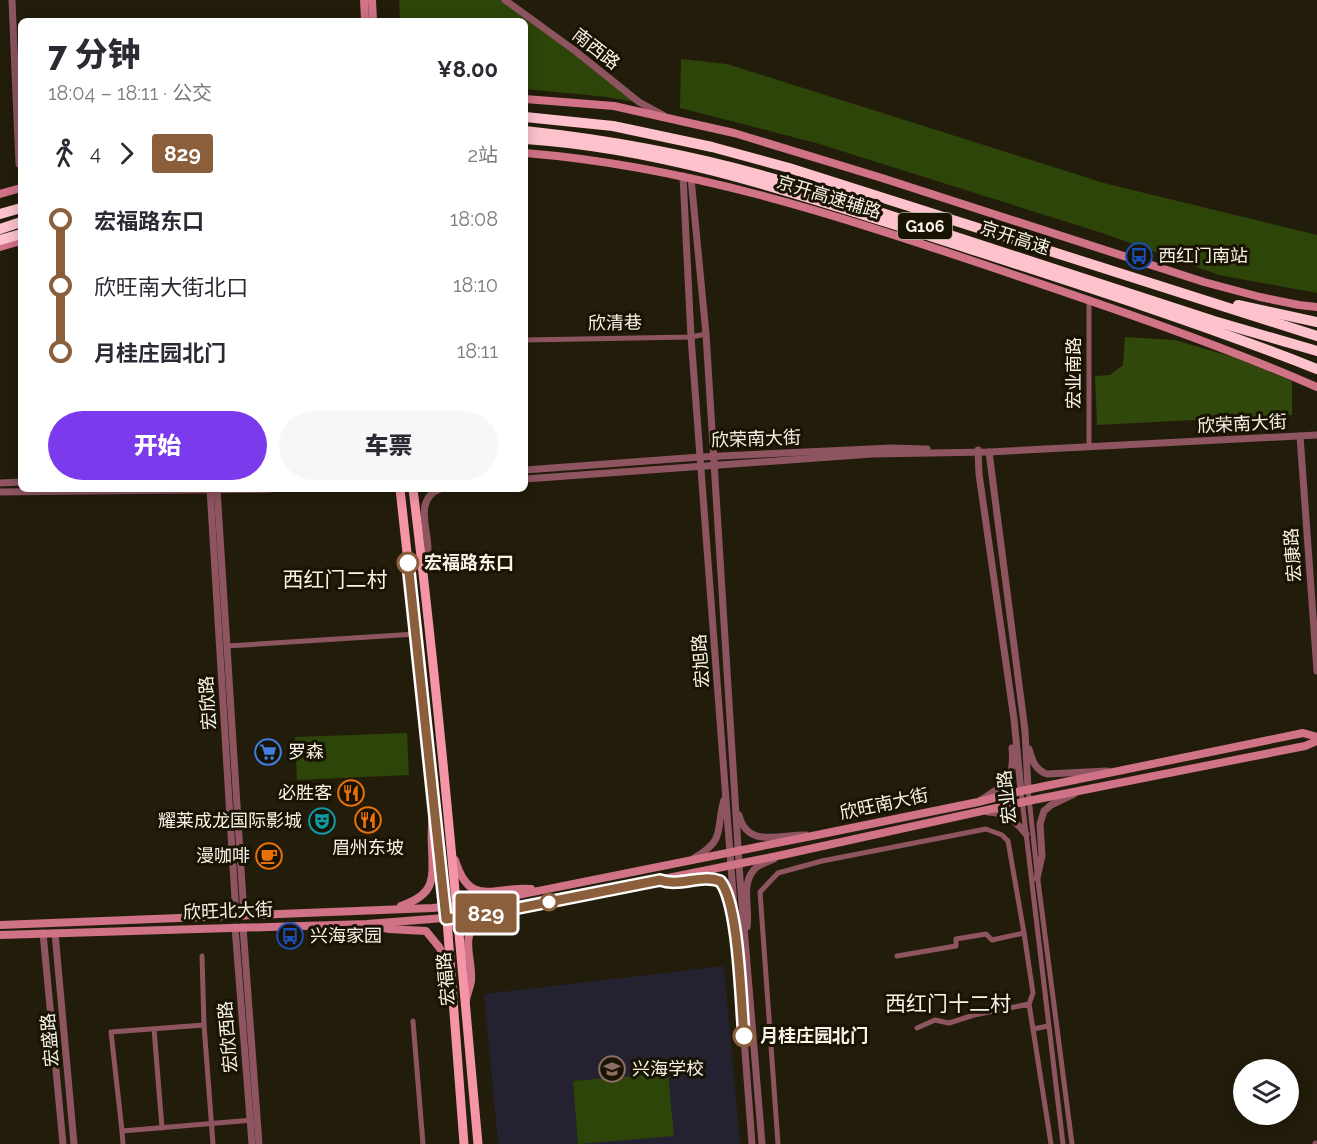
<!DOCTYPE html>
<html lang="zh">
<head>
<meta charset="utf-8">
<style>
	body { margin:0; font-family:Raleway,"Noto Sans SC",sans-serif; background:#f7f7f7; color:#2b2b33; height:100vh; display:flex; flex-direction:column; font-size:22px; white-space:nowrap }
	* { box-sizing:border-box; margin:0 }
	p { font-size:20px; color:#7c7c81 }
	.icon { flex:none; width:33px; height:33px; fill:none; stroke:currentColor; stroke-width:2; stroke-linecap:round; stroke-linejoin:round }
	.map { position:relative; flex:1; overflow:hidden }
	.sheet { position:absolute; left:18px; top:18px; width:510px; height:474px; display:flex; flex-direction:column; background:#fff; border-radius:9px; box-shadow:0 3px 15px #0003 }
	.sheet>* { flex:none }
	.badge { padding:0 12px; border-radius:4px; font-size:21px; line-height:39px }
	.buttons { position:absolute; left:1233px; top:1059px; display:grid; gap:12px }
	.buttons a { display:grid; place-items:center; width:66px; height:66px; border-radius:50%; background:#fff; box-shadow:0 3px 15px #0003; font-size:30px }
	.map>.badge { position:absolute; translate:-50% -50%; box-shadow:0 0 0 3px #fff }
	.legs { display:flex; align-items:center; gap:9px; height:66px; padding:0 30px; font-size:20px }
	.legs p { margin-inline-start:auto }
	.summary { display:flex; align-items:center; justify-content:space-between; height:102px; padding:0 30px }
	h1 { font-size:33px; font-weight:800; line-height:45px }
	.action { display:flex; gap:12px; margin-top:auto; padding:12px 30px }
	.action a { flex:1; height:69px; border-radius:36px; background:#7c3aed; color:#fff; font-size:24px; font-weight:800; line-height:69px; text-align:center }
	.action a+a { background:#f7f7f7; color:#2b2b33 }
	ul { padding:0 30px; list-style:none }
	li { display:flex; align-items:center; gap:21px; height:66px; font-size:22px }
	li i { display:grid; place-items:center; width:9px; height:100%; margin:0 8px; background:currentColor }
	li i::after { content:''; width:15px; height:15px; margin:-8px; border:4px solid; border-radius:50%; background:#fff }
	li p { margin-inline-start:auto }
	li:first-child i { background:linear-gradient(#0000 50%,currentColor 0) }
	li:last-child i { background:linear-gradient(currentColor 50%,#0000 0) }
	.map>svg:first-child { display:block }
	.education { fill:#242131 }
	.green { fill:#2d4508 }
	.forest { fill:#30480b }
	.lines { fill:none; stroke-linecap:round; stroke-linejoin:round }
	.minor { stroke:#8e5560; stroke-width:5 }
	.tertiary { stroke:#8e5560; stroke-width:7 }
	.secondary { stroke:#d07387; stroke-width:8 }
	.primary { stroke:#f595a8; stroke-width:9 }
	.motorway { stroke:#fdc2cc; stroke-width:10 }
	.line-1-casing { stroke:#fff; stroke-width:14 }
	.line-1 { stroke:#8b5e3c; stroke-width:9 }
	.stop-1-dot { fill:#fff; stroke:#8b5e3c; stroke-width:3 }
	.labels { text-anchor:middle; stroke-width:6; stroke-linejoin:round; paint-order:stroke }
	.shield { fill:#191303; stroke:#b4b0a3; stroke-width:1.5 }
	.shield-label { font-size:16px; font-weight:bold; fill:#f7f3e8 }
	.street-label { font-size:18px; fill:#f7f3e8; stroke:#191303 }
	.poi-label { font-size:18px; fill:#f7f3e8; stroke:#191303; text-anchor:start }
	.stop-label { font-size:18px; font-weight:bold; fill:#f7f3e8; stroke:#191303; text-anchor:start }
	.quarter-label { font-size:21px; fill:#f7f3e8; stroke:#191303 }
</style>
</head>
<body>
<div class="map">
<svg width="1317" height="1144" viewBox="0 0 1317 1144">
	<rect width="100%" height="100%" fill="#221c0a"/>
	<polygon class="education" points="724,966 740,1144 498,1144 484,994"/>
	<g class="green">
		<polygon points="399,0 503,0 566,46 635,102 607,97 525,89 525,21 400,21"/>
		<polygon points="681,59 727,64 1104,183 1317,235 1317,293 1219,275 1102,233 816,143 680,108"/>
		<polygon points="407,733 409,775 297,780 295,737"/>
		<polygon points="668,1073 674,1136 578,1144 573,1081"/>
	</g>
	<polygon class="forest" points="1125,337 1175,340 1233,357 1292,381 1292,415 1097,425 1095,376 1110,375 1123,365"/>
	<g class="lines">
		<g class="minor">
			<polyline points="525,340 691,337 706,334"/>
			<polyline points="1089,447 1089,300"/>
			<polyline points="227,646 416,634"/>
			<polyline points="1028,789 1038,881 1072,1144"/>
			<polyline points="1021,791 1063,1144"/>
			<polyline points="202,956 204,1025 213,1144"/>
			<polyline points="897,956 956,946 956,939 986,934 992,940 1024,933 1033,993 1029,1004"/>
			<polyline points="413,1021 423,1144"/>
			<polyline points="917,1028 935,1020 949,1023 974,1015 1029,1004 1033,1029 1048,1026"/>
			<polyline points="154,1029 162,1128"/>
			<polyline points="1033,1029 1051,1144"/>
			<polyline points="122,1131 111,1032 204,1025"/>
			<polyline points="123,1144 122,1131 253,1120"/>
			<polyline points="778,1144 760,892 778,873 822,861 986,829 1002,835 1008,841 1024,933"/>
		</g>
		<g class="tertiary">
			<polyline points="12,0 19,164"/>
			<polyline points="505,0 574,50 639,102 663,115"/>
			<polyline points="683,176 691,337 752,1144"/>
			<polyline points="691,178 706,334 740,879 762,1144"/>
			<polyline points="1300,436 1317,671"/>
			<polyline points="978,450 979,474 1014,719 1021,791"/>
			<polyline points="989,452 1025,731 1028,789"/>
			<polyline points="525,470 700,457 892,448 927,449"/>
			<polyline points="525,479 872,454 989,452 1317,435"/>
			<polyline points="0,483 21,482"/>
			<polyline points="210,489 236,916"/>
			<polyline points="217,489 244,916"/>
			<polyline points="0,492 270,489"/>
			<path d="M423 567C425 561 428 555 428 549 428 528 414 499 440 489"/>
			<path d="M1029 749C1032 760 1035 770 1047 774L1107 771"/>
			<path d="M981 800C1006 784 1015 779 1012 748"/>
			<path d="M988 812C1005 813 1016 821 1026 834"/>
			<path d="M739 815C747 849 781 834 806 835"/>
			<path d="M694 858C727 839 715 830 724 800"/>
			<polyline points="1037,878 1042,856 1040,824 1044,811 1051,805 1074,794"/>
			<path d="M660 880C687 890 721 859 729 900"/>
			<polyline points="235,927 252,1144"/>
			<polyline points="243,927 259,1144"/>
			<path d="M747 927C750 910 741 886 753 871 757 865 767 862 774 859"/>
			<polyline points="43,933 63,1144"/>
			<polyline points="55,933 74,1144"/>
			<polyline points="1316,1144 1317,1144"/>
		</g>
		<g class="secondary">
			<polyline points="364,0 365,21"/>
			<polyline points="372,0 373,21"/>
			<polyline points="525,99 614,106 734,133 882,178 1204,282 1260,297 1299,305 1317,307"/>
			<path d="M525 153C687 166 833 214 985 265 1097 303 1209 340 1317 387"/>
			<polyline points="0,194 21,188"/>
			<polyline points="0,247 21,241"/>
			<path d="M455 860C470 909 494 886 531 889"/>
			<path d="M401 906C436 894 433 879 432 847 431 834 432 822 433 809"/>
			<polyline points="0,925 432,908 468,905 817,835 978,802 1021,791 1303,733 1317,737"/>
			<polyline points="376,926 389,929 426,931 439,947 449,965"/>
			<polyline points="0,935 367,924 457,917 508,910 782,855 1028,801 1305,746 1317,741"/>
			<path d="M466 1000C467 994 470 987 471 981 473 953 455 932 489 915"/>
		</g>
		<g class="primary">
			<polyline points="400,489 446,907 464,1144"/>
			<path d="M413 489C440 707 458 926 478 1144"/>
		</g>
		<g class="motorway">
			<polyline points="525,117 613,126 712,147 789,168 1317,336"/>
			<path d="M525 131C619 141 704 157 795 185"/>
			<path d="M525 139C664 148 798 194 930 236 1060 278 1190 319 1317 369"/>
			<polyline points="827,195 1214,321 1317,351"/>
			<polyline points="0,214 21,208"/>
			<polyline points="0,229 21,222"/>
			<polyline points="0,240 21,234"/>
			<polyline points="1238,305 1317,322"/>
		</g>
	</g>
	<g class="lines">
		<g class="line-1-casing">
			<path id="line-1" d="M408 563 446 919 508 910 660 880C680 887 700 874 720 881 739 902 741 1005 744 1036"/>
		</g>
		<use href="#line-1" class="line-1"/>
	</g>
	<defs>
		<g id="bus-ring" transform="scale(1.35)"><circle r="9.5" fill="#191303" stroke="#1a4fb4" stroke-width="1.5"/><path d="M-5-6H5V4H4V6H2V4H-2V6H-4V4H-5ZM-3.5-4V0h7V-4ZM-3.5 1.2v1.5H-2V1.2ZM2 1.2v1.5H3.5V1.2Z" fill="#1a4fb4"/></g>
		<g id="supermarket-ring" transform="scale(1.35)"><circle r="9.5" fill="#191303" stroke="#3f7fe0" stroke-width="1.5"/><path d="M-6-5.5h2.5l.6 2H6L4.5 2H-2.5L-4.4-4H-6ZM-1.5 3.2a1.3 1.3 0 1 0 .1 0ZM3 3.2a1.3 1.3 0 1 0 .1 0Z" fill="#3f7fe0"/></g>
		<g id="restaurant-ring" transform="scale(1.35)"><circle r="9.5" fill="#191303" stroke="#e8710a" stroke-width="1.5"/><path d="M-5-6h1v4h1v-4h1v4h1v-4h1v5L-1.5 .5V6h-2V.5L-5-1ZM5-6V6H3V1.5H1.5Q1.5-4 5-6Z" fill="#e8710a"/></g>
		<g id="theatre-ring" transform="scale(1.35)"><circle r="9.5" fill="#191303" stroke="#0f9aa8" stroke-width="1.5"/><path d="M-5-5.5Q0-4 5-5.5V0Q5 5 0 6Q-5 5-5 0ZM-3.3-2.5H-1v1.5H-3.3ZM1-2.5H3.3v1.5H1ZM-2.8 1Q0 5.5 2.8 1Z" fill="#0f9aa8"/></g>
		<g id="cafe-ring" transform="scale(1.35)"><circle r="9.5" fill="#191303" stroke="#e8710a" stroke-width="1.5"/><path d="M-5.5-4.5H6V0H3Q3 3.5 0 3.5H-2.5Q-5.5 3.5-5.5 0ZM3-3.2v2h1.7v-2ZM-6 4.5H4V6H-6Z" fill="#e8710a"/></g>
		<g id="school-ring" transform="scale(1.35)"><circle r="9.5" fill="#191303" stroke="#8d6e63" stroke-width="1.5"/><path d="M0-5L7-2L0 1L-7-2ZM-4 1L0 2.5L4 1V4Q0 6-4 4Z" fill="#8d6e63"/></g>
	</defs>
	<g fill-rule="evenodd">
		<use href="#bus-ring" x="1139" y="256"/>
		<use href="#supermarket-ring" x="268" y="752"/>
		<use href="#restaurant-ring" x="351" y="793"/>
		<use href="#restaurant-ring" x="368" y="820"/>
		<use href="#theatre-ring" x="322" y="821"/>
		<use href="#cafe-ring" x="269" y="856"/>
		<use href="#bus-ring" x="290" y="936"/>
		<use href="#school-ring" x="612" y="1069"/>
	</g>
	<g class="stop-1-dot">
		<circle cx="408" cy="563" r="10"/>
		<circle cx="549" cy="902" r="8"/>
		<circle cx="744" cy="1036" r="10"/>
	</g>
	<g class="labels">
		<rect class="shield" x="898" y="213" width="54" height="26" rx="4.5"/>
		<g class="shield-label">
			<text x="925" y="232">G106</text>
		</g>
		<g class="street-label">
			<text transform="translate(596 49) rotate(38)" y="6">南西路</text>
			<text transform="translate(829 197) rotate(17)" y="6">京开高速辅路</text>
			<text transform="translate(1015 238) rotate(18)" y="6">京开高速</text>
			<text transform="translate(615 323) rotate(-1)" y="6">欣清巷</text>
			<text transform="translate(1074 373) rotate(-90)" y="6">宏业南路</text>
			<text transform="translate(1242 424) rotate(-3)" y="6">欣荣南大街</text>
			<text transform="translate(756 439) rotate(-2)" y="6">欣荣南大街</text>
			<text transform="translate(1293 555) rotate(-94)" y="6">宏康路</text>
			<text transform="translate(701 661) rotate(-94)" y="6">宏旭路</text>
			<text transform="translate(208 703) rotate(-94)" y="6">宏欣路</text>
			<text transform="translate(1007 797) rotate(-96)" y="6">宏业路</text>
			<text transform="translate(884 804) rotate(-12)" y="6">欣旺南大街</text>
			<text transform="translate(228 911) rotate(-2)" y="6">欣旺北大街</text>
			<text transform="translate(446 979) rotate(-95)" y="6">宏福路</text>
			<text transform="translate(228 1037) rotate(-95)" y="6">宏欣西路</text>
			<text transform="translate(50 1040) rotate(-95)" y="6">宏盛路</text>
		</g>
		<g class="poi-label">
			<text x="1158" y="262">西红门南站</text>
			<text x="288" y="758">罗森</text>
			<text x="332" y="799" text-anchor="end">必胜客</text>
			<text x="302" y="827" text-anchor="end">耀莱成龙国际影城</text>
			<text x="368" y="854" text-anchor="middle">眉州东坡</text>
			<text x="250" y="862" text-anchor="end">漫咖啡</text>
			<text x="310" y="942">兴海家园</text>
			<text x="632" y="1075">兴海学校</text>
		</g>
		<g class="stop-label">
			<text x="424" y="569">宏福路东口</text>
			<text x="760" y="1042">月桂庄园北门</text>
		</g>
		<g class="quarter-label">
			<text x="335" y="587">西红门二村</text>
			<text x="948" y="1011">西红门十二村</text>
		</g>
	</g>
</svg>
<div class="buttons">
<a><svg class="icon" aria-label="layers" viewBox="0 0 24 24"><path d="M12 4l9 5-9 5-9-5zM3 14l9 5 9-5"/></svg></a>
</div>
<b class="badge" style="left:486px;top:913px;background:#8b5e3c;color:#fff">829</b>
<section class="sheet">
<div class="summary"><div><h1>7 分钟</h1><p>18:04 – 18:11 · 公交</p></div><b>¥8.00</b></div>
<div class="legs"><svg class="icon" aria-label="walk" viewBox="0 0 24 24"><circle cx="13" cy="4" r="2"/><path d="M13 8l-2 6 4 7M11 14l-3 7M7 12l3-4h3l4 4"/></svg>4<svg class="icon" aria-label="forward" viewBox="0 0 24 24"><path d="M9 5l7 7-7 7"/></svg><b class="badge" style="background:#8b5e3c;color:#fff">829</b><p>2站</p></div>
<ul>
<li><i style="color:#8b5e3c"></i><b>宏福路东口</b><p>18:08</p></li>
<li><i style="color:#8b5e3c"></i><span>欣旺南大街北口</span><p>18:10</p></li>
<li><i style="color:#8b5e3c"></i><b>月桂庄园北门</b><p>18:11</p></li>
</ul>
<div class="action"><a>开始</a><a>车票</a></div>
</section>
</div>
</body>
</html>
